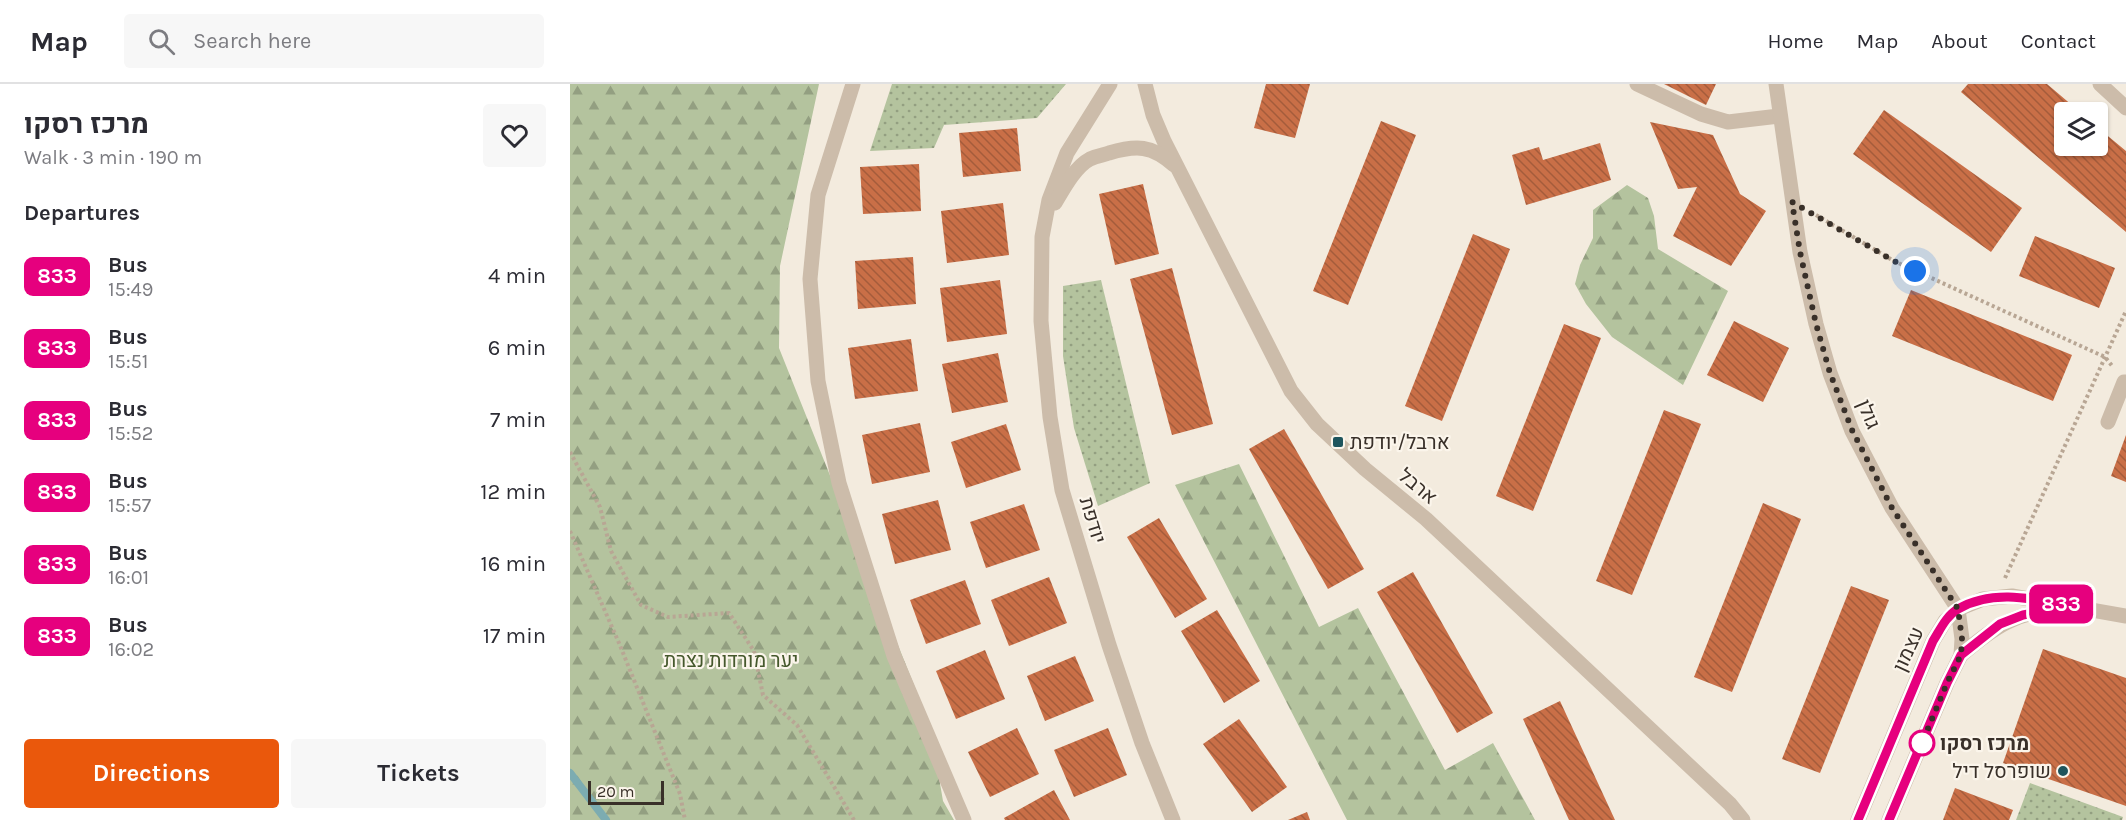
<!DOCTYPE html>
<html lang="en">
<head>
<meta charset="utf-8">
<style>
	body { margin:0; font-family:Karla,Heebo,sans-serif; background:#f7f7f7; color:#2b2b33; height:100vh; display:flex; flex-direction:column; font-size:22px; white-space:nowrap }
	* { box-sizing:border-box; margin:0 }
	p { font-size:20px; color:#7c7c81 }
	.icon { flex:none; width:33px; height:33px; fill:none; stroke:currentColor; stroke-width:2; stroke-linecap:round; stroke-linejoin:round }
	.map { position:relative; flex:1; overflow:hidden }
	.details { display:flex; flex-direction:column; background:#fff; width:570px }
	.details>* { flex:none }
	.badge { padding:0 12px; border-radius:9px; font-size:21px; line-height:39px }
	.tools { position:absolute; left:1484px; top:18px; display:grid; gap:12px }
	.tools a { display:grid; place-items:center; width:54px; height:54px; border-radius:6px; background:#fff; box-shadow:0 2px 4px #0004; font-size:30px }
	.scale { position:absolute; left:18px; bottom:15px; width:76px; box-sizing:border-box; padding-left:6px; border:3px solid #393029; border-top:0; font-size:16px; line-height:21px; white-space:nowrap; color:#393029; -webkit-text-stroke:4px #fbf5eb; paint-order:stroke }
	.you { position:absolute; width:30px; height:30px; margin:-15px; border:4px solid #fff; border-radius:50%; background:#1a73e8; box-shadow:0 0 0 9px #1a73e833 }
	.map>.badge { position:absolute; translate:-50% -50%; box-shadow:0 0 0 3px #fff }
	h2 { padding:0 24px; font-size:22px; line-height:54px }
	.round { display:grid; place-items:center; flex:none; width:63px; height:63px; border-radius:6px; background:#f7f7f7 }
	.headline { display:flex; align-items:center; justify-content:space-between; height:102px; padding:0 24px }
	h1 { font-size:28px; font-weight:700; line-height:45px }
	.button { display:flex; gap:12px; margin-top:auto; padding:12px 24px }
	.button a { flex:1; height:69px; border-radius:6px; background:#ea580c; color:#fff; font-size:24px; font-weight:700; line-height:69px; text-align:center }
	.button a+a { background:#f7f7f7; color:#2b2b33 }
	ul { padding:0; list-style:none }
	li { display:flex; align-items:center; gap:18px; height:72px; padding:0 24px }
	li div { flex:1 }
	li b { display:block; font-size:22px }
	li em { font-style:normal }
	li .badge { min-width:66px; font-weight:700; text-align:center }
	header { display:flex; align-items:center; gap:36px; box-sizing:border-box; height:84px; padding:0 30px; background:#fff; border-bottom:2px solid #e1e1e2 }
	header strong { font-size:28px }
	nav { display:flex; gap:33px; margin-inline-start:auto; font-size:21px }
	.search { width:420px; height:54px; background:#f7f7f7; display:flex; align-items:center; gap:15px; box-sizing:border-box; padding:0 21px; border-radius:6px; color:#7c7c81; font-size:22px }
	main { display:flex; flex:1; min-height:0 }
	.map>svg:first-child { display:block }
	.green { fill:url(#green-dots) }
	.forest { fill:url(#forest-firs) }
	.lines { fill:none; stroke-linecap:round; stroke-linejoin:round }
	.stream { stroke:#7cacb1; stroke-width:8 }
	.building { fill:url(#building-back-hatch) }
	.path { stroke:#b8a694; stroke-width:4; stroke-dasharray:3 3; stroke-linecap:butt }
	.minor { stroke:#ccbcaa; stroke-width:15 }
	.line-casing { stroke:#fff; stroke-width:14 }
	.line { stroke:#e6007e; stroke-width:9 }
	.walk { stroke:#393029; stroke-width:6; stroke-dasharray:0 10.8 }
	.poi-dot { fill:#1e545c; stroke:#fbf5eb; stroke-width:2 }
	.stop-dot { fill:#fff; stroke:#e6007e; stroke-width:3 }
	.labels { text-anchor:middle; stroke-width:4.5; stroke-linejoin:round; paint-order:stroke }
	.street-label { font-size:20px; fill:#393029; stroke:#fbf5eb }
	.poi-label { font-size:20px; fill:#393029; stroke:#fbf5eb; text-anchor:start }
	.park-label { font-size:20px; fill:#45582c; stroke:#fbf5eb }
	.stop-label { font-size:20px; font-weight:bold; fill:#393029; stroke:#fbf5eb; text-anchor:start }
</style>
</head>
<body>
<header>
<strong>Map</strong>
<div class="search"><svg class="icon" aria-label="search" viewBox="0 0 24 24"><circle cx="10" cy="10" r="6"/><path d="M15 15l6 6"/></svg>Search here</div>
<nav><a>Home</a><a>Map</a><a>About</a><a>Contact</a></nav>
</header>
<main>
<section class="details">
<div class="headline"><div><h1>מרכז רסקו</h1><p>Walk · 3 min · 190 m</p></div><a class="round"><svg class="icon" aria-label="heart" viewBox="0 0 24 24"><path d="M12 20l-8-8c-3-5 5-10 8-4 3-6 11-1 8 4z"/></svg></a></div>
<h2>Departures</h2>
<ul>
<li><span class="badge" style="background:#e6007e;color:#fff">833</span><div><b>Bus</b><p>15:49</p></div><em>4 min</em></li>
<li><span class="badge" style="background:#e6007e;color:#fff">833</span><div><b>Bus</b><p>15:51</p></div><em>6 min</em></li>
<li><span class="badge" style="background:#e6007e;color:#fff">833</span><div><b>Bus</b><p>15:52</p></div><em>7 min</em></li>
<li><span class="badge" style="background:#e6007e;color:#fff">833</span><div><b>Bus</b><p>15:57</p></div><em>12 min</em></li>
<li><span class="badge" style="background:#e6007e;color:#fff">833</span><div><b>Bus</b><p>16:01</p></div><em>16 min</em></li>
<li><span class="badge" style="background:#e6007e;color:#fff">833</span><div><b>Bus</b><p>16:02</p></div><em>17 min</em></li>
</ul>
<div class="button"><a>Directions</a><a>Tickets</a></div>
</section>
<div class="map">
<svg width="1556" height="736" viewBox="0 0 1556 736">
	<defs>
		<pattern id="green-dots" width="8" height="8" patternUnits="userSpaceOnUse" patternTransform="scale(1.5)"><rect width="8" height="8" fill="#b4c39e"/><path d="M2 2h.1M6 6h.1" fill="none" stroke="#939f81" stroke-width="1.8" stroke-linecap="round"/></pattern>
		<pattern id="forest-firs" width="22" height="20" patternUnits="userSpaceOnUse" patternTransform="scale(1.5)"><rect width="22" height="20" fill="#b4c39e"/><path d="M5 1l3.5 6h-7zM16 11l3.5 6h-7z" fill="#939f81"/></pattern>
		<pattern id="building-back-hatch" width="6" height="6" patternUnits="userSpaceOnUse" patternTransform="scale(1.5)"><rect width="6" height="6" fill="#c96f47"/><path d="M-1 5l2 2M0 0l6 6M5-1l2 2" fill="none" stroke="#a45c3b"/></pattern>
	</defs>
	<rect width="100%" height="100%" fill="#f3ebde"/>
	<g class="green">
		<polygon points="322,0 496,0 467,34 374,41 364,64 300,67"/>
		<polygon points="531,196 580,399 528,422 504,344 493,272 493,202"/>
		<polygon points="1460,699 1553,733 1552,736 1446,736"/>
	</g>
	<g class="forest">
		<polygon points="0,0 249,0 210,182 209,264 360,641 373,717 384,736 0,736"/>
		<polygon points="1057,101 1078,114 1084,132 1088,165 1158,207 1113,301 1042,253 1016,220 1005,200 1010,181 1023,154 1023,126"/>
		<polygon points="669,380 749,543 788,524 875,686 923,659 965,736 777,736 605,401"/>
	</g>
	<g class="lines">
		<polyline class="stream" points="0,689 36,736"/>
	</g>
	<g class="building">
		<polygon points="696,0 740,0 725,54 684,44"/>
		<polygon points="1094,0 1146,0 1136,21"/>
		<polygon points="1398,0 1477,0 1510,28 1494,28 1494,62 1527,62 1527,43 1556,67 1556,148 1391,8"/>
		<polygon points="1314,26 1452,124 1421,168 1283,70"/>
		<polygon points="811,37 846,51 778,221 743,207"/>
		<polygon points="1080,38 1143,51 1170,110 1196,127 1161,182 1103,152 1127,103 1108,105"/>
		<polygon points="447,44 451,87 393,93 389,49"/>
		<polygon points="1030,59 1041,96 956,121 942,71 969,63 973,76"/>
		<polygon points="349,80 351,127 293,130 290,83"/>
		<polygon points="573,100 589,170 545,181 529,110"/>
		<polygon points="433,119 439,171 377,179 371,127"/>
		<polygon points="903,150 940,165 872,337 835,322"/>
		<polygon points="1465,152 1545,184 1529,224 1449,192"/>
		<polygon points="343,173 346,220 288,225 285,177"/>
		<polygon points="602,184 643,340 602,351 560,195"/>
		<polygon points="430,196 437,250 377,258 370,204"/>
		<polygon points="1341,206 1502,271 1483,317 1322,252"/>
		<polygon points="1164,237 1219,264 1193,318 1137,291"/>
		<polygon points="994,240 1031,254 963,427 926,412"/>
		<polygon points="341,255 348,307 285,315 278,264"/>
		<polygon points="428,269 438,318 382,329 372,280"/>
		<polygon points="1094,326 1131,340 1062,511 1026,497"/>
		<polygon points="350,339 360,388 302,400 292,351"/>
		<polygon points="436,340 451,386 396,404 381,358"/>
		<polygon points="714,345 794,485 758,505 679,365"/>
		<polygon points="1556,351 1556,398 1541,392"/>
		<polygon points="368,416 381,466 325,480 312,430"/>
		<polygon points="1193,419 1231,435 1162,608 1124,593"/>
		<polygon points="454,420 470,466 416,484 400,438"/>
		<polygon points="589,434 637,515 605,534 557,453"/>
		<polygon points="843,488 923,629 887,649 807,508"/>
		<polygon points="479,493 497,539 439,562 421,516"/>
		<polygon points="395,496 411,540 356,560 340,516"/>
		<polygon points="1281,502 1319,516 1250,689 1212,675"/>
		<polygon points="647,526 690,597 654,619 611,547"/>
		<polygon points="1473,565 1556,594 1556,722 1433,679"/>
		<polygon points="415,566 435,615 386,635 366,587"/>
		<polygon points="505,572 524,617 475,637 457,592"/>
		<polygon points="990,617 1045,736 999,736 953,635"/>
		<polygon points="669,635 717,703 682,728 633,660"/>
		<polygon points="447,644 469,690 420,713 398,668"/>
		<polygon points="538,644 557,691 504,713 484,666"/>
		<polygon points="1385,704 1443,726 1439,736 1373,736"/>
		<polygon points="484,706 500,736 435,736 434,734"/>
		<polygon points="737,728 740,736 718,736"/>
	</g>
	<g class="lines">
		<g class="path">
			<polyline points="1246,131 1324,177 1535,273 1543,283"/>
			<polyline points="0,368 30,423 41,467 71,521 98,533 159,529 184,567 193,611 227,641 284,736"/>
			<polyline points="0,447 49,559 110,710 115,736"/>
			<polyline points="1435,494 1556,227"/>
		</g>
		<g class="minor">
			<polyline points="283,0 248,111 240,195 248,297 269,399 324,572 394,736"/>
			<polyline points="540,0 497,69 479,116 472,153 471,237 480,333 492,406 539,561 572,659 603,736"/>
			<polyline points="575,0 583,31 594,57 721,307 747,340 795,385 856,435 1160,720 1173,736"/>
			<polyline points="1067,0 1131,30 1158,38 1209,32"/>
			<polyline points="1206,0 1230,168 1246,240 1260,289 1282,347 1322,424 1388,525 1392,555 1391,571 1377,599 1319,736"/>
			<polyline points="1530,0 1556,24"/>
			<path d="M485 119C494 104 505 83 520 75 526 72 533 71 539 69 566 61 582 61 604 81"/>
			<polyline points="1538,338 1554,298 1556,298"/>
			<path d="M1391 571C1424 543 1447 527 1491 525"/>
			<polyline points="1288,736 1363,557 1375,537 1388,525 1413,515 1442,512 1556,532"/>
		</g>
	</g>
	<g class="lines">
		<g class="line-casing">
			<path id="line" d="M1288 736 1363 557C1370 546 1376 532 1388 525 1427 502 1474 518 1515 524L1485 525 1453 531 1430 540 1391 571 1377 599 1319 736"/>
		</g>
		<use href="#line" class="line"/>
		<polyline class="walk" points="1345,187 1324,177 1222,118 1230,168 1246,240 1260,289 1282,346 1322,424 1388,525 1392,555 1391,571 1377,599 1352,659"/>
	</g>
	<g class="poi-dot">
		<rect x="762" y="352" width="12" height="12" rx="3"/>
		<circle cx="1493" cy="687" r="6"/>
	</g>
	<circle class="stop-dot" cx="1352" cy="659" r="12"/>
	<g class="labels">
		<g class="street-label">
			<text transform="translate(1299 330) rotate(67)" y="7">גולן</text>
			<text transform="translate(848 402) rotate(40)" y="7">ארבל</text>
			<text transform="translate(523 436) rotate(73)" y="7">יודפת</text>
			<text transform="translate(1338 565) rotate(-65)" y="7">עצמון</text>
		</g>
		<g class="poi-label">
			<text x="780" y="365">ארבל/יודפת</text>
			<text x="1481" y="694" text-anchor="end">שופרסל דיל</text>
		</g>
		<g class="park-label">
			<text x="161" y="583">יער מורדות נצרת</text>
		</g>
		<g class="stop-label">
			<text x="1370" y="666">מרכז רסקו</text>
		</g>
	</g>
</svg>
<div class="tools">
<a><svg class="icon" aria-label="layers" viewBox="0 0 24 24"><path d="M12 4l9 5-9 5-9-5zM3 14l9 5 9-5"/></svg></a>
</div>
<div class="scale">20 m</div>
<div class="you" style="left:1345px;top:187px"></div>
<b class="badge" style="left:1491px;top:520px;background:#e6007e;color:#fff">833</b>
</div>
</main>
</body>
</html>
